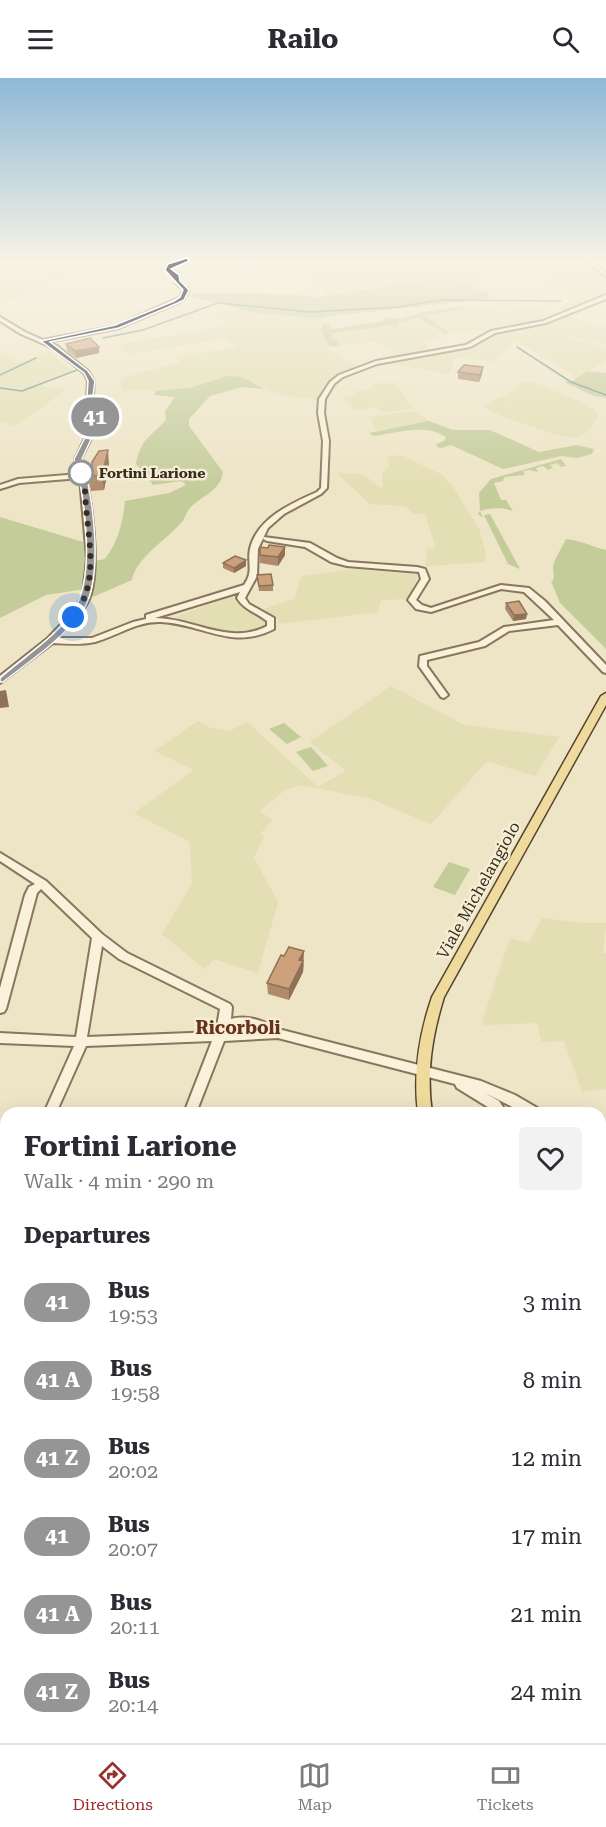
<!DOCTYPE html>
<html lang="en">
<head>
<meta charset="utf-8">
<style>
	body { margin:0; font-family:"Roboto Serif",serif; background:#f2f2f3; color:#2b2b33; height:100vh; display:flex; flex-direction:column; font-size:22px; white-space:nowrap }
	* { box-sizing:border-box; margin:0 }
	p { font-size:20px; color:#7c7c81 }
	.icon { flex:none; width:33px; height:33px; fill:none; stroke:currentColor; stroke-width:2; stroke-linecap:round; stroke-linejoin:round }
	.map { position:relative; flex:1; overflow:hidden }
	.sheet { position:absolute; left:0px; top:1029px; width:606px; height:636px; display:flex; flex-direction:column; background:#fff; border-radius:18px 18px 0 0; box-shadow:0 6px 24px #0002 }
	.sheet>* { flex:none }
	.badge { padding:0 12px; border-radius:20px; font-size:21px; line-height:39px }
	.you { position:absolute; width:30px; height:30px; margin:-15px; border:4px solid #fff; border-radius:50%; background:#1a73e8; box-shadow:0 0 0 9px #1a73e833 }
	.map>.badge { position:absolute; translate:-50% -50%; box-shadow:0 0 0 3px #fff }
	h2 { padding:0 24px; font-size:22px; line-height:54px }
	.round { display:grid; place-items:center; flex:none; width:63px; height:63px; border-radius:6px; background:#f2f2f3 }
	.head { display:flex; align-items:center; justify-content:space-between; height:102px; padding:0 24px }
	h1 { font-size:28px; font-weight:700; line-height:45px }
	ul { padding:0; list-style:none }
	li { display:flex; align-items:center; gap:18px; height:78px; padding:0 24px }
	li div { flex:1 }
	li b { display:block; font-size:22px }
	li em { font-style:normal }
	li .badge { min-width:66px; font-weight:700; text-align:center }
	header { display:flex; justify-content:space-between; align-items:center; height:78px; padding:0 24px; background:#fff; font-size:27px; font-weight:700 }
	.tabs { display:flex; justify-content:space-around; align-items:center; height:84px; border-top:2px solid #e1e1e2; background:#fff; font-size:16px; color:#7c7c81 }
	.tabs a { display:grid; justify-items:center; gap:3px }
	.tabs .active { color:#97312c }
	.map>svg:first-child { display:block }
	.farmland { fill:#e3deb3 }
	.green { fill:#c4cc9a }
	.water { fill:#a7c1bb; stroke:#6e9089; stroke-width:1.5 }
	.pier { fill:#eee4c6 }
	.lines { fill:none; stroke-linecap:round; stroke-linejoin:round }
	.stream { stroke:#6e9089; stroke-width:1.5 }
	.minor-casing { stroke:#89765c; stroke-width:4 }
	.major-casing { stroke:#574430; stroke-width:3 }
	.minor { fill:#f9f1d9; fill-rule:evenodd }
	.major { fill:#f0db9e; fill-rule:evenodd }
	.wall { fill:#af8a6b }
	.shaded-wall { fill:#8f7157 }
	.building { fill:#cca17c; stroke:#8f7157; stroke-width:1.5 }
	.line { fill:#969595; stroke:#fff; stroke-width:1.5 }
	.walk { stroke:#392d1f; stroke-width:6; stroke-dasharray:0 10.8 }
	.stop-dot { fill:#fff; stroke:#969595; stroke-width:3 }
	.labels { text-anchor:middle; stroke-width:5; stroke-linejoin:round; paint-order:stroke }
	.far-stop-label { font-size:14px; font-weight:bold; fill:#392d1f; stroke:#f5eed5; text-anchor:start }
	.street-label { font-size:16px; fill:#392d1f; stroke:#f5eed5 }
	.neighbourhood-label { font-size:18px; font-weight:bold; fill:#66321f; stroke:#f5eed5 }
</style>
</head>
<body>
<header><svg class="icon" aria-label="menu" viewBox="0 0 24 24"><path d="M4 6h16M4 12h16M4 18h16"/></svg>Railo<svg class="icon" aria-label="search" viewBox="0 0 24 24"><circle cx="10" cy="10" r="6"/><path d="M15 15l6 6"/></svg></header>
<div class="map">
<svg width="606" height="1665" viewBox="0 0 606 1665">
	<rect width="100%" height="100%" fill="#eee4c6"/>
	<g class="farmland">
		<polygon points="107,181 112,181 110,186 115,191 94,196 76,196 55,202 42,202 43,211 0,226 0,198 27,204 48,198 49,196 41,193 51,189 87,186"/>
		<polygon points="354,181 476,181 497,185 480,193 491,198 464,205 457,202 366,210 329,217 322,214 324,207 313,202 317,200 312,194 318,186"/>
		<polygon points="582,181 606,199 606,216 549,241 567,225 570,220 549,207 546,202 550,190 564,181"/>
		<polygon points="507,225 521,233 548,225 557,225 537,242 487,255 475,251 470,253 465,252 424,264 432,273 398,277 388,268 380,268 376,264 339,268 331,261 332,255 383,247 394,248 407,242 419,240 441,251 446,251 425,238"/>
		<polygon points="237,230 284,238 323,240 321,253 330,269 327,270 359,289 343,294 331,303 317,322 277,316 243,299 227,298 190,310 155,313 123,313 120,300 182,284 175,279 237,269 226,261 129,276 116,267 219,249 227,246 215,236"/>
		<polygon points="569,238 592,248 606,249 606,267 534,248"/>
		<polygon points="531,248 606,270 606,282 575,302 574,298 516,262 494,284 455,279 450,296 385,285 467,270 493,257"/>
		<polygon points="0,273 22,284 48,273 73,293 40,304 45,309 67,311 16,348 0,344"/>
		<polygon points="524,303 534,304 587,327 599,335 590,351 576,360 562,358 506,340 481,328 508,316"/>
		<polygon points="395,305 413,330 384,335 376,329 355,333 343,319 357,316 353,312 372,312 372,306"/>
		<polygon points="416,333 429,343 378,353 368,339"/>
		<polygon points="401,377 441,396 451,406 479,451 486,476 485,484 426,488 427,471 436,470 425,436 413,435 405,428 370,426 337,395 363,396 383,412 382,397 389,388 388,382 385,379"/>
		<polygon points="352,491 418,497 408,521 381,522 378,534 278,546 278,542 264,531 294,521 301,500 304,498"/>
		<polygon points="234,517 237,525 266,540 268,546 265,551 244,556 170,541"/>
		<polygon points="391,608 464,647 559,659 535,698 487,683 431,746 371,721 301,707 286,711 260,733 272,742 260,756 264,758 254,780 278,824 258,895 214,881 205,891 162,856 192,806 190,764 134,735 194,692 155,673 198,643 208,649 230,653 247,644 318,709 346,693 310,664"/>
		<polygon points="542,840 582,845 606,845 603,875 606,875 606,1011 582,1014 564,963 542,964 537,945 484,947 482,944 510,860 529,865"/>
	</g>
	<g class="green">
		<polygon points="442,200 457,202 488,214 490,218 486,221 315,240 257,235 187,218 194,215 286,216 317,219"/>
		<polygon points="463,228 467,230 425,238 450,255 445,255 419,240 399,244 398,249 394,250 392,247 333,255 331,261 337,263 339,268 330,269 321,253 323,245 330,247 332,251 384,243 386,239 400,241 423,234"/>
		<polygon points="587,293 606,295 606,320 594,318 564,304 575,302"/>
		<path d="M227 298 243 299 264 311 242 309 210 318 189 341V348L223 394C220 414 202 417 190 430 185 435 185 442 180 446 167 461 135 481 132 502L93 519 95 483 105 481C118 464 123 444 125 423L169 415 186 407 182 403 153 407 136 386C140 362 151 358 166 342L165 333 175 319 155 317V313L190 310Z"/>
		<path d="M429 343 453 352H490L539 374 577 367 594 371 592 376 577 380 561 378 503 391 451 367 442 370 437 369 436 366 444 363 446 359C424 345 398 355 373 358L369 355Z"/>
		<path d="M561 381 566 388 561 389 557 385 550 387 553 390 548 392 543 388 536 390 538 394 529 392 523 393 525 397 504 399 503 403 494 405 501 422H506L513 433C503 429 490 430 480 433L483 440 478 436 480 433 479 415 491 401Z"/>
		<polygon points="490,436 520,491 508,486 484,437"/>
		<polygon points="0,439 83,464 86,483 85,511 46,517 0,540"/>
		<path d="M566 461C581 462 592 469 606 472V571L560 525 551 503H553C555 497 553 494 553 489 554 480 563 469 566 461Z"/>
		<polygon points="284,645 301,659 287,666 269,651"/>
		<polygon points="311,669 328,688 313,693 296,674"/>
		<polygon points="449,784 470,791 455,817 433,809"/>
		<polygon points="0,1506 6,1508 6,1659 418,1659 434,1665 0,1665"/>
	</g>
	<g class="water">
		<polygon points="0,1295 6,1297 6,1509 0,1507"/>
		<polygon points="418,1659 600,1659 606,1665 434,1665"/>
	</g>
	<polygon class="pier" points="600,1473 606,1475 606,1665 556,1665 557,1659 600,1659"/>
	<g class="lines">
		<g class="stream">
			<polyline points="103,260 143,252 218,225 311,234 398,229 441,222 561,223"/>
			<polyline points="517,269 571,304 606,317"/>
			<polyline points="0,297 36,280"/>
			<polyline points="0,310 22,313 77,292"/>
		</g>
		<g class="minor-casing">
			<g id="minor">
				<path d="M182 181H189L172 189 171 192 178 196 179 204 189 212 184 221 178 225 119 250 48 264 57 268 88 293 94 303 93 318 99 344 81 381C91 413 100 483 91 516 86 533 69 547 57 560H92L133 544 146 541V537L244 507C254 493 247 485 250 471 257 440 292 425 317 414L321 410 323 363 318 335 319 321 330 304 339 297 376 283 466 267 491 253 543 243 606 217V221L546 245 495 255 470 269 377 286 343 299 334 306 325 321 324 335 329 363 327 410 321 416 284 436 268 450 258 471 257 498 245 520 249 526 274 540V551C232 573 203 546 161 544 137 543 117 558 95 564 81 567 67 566 53 565L0 605V598L48 560 75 532 83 516 87 481 80 400 19 405 0 411V407L18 401 79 396 75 381 93 344 87 318 88 303 84 295 53 270 21 256 0 243V239L25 254 43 262 116 248 180 219 183 212 174 204V198L166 192 168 187ZM240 514 237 520C244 532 256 534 267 543V548C230 568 193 540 155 540Z"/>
				<polygon points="583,181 589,181 606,195 606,198"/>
				<polygon points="264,459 310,465 337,480 348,484 417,489 425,491 429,501 416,522 422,527 431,530 501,507 529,510 545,523 606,587 606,595 603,594 558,547 509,553 485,568 427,582 427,588 448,617 444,620 441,619 419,588 420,578 479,564 504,549 554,542 524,514 501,511 431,534 416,531 408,522 421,501 419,494 347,488 331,484 305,469 267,463 263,461"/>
				<path d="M0 775 46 803 102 856 127 875 230 926 232 929 231 941C249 936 265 944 282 952L481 1003 515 1017 539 1031 541 1035H524L485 1015 499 1023 507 1035H494L491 1031 457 1010 455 1006 278 960 224 963 196 1035H184L212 963 86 968 56 1035H44L74 968 0 965V955L76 959 92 860 41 811 37 815 6 931 4 934 0 935V910L25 817 29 809 35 806 0 783ZM102 868 119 881 220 931 216 954 87 959ZM238 948 251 949 260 952 227 953Z"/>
				<polygon points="600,1087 606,1089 606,1116 600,1112"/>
				<polygon points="0,1089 6,1090 6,1102 0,1101"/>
				<polygon points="6,1124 6,1144 5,1146 0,1148 0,1129 1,1126"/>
				<polygon points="600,1175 606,1178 606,1192 600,1189"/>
				<polygon points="0,1221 6,1222 6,1236 0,1235"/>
				<polygon points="600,1406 606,1409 606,1430 600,1427"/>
			</g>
		</g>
		<g class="major-casing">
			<g id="major">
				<path d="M606 615V627L444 919C432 958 426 995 432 1035H418C413 995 419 957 432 919L601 618Z"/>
				<polygon points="600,1291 606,1293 606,1312 600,1310"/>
				<polygon points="600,1370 606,1373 606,1393 600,1390"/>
				<polygon points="606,1551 606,1595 600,1598 600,1554"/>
				<polygon points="574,1659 594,1659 593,1665 573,1665"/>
			</g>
		</g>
		<use href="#minor" class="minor"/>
		<use href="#major" class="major"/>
	</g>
	<g class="wall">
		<polygon points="66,266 99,275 76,280 67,273"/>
		<polygon points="458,294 482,296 479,304 458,301"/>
		<polygon points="109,386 104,412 91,413 87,390"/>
		<polygon points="260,469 285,477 278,488 260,485"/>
		<polygon points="246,482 246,488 234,495 223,490 223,485"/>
		<polygon points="257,497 273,507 273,513 259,513"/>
		<polygon points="506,525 526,541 513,543 505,531"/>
		<polygon points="304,885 303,894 289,922 268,916 267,905"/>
	</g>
	<g class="shaded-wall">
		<polygon points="99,269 99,275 76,280 75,273"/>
		<polygon points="483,289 482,296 479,304 480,297"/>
		<polygon points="108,372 109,386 104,412 102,398"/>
		<polygon points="285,469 285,477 278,488 278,479"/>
		<polygon points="246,482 246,488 234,495 234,490"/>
		<polygon points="527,536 526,541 513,543 514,537"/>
		<polygon points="6,612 9,629 0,630 0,613"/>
		<polygon points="304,873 303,894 289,922 289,911 299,882"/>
	</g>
	<g class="building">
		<polygon points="90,260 99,269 75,273 66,266"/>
		<polygon points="464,287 483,289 480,297 458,294"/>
		<polygon points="108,372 102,398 89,398 87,390 92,390 92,384 99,373"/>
		<polygon points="269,467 285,469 278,479 260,477 260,469 268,470"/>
		<polygon points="235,478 246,482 234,490 223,485"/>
		<polygon points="271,496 273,507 259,508 257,497"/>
		<polygon points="519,523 527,536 514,537 506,525"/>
		<polygon points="289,869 304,873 299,882 303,883 289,911 267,905 281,877 284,878"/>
	</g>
	<linearGradient id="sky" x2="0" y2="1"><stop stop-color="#8eb9d6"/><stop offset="0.44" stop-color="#f7f3e5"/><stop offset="1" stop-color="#f7f3e5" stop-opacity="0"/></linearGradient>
	<rect width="606" height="415" fill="url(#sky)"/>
	<path class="line" d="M187 180 189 183 171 191 179 197 180 203 189 212 184 222 178 225 119 250 50 264 88 293 95 303 93 318 99 344 82 381C93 419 105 500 82 534 62 562 30 583 3 604H0V600C23 579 57 559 75 530 95 496 85 418 74 381L93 344 87 318 88 303 84 295 41 263 115 247 174 223 180 219 183 212 165 192 168 186Z"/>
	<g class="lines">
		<path class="walk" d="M73 539C104 501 84 450 85 405L81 395"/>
	</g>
	<circle class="stop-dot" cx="81" cy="395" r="12"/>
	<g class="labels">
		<g class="far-stop-label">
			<text x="99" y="400">Fortini Larione</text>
		</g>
		<g class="street-label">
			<text transform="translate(478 812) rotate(-61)" y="6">Viale Michelangiolo</text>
		</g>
		<g class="neighbourhood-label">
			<text x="238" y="956">Ricorboli</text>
		</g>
	</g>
</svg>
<div class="you" style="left:73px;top:539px"></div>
<b class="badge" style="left:95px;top:339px;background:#969595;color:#fff">41</b>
<section class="sheet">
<div class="head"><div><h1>Fortini Larione</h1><p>Walk · 4 min · 290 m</p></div><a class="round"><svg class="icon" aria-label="heart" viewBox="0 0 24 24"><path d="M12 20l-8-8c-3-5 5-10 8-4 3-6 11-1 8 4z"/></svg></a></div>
<h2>Departures</h2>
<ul>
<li><span class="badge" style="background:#969595;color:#fff">41</span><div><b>Bus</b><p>19:53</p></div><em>3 min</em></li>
<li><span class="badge" style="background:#969595;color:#fff">41 A</span><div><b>Bus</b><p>19:58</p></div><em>8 min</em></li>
<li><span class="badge" style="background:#969595;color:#fff">41 Z</span><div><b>Bus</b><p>20:02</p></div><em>12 min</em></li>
<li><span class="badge" style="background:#969595;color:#fff">41</span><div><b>Bus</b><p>20:07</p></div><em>17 min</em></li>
<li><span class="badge" style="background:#969595;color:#fff">41 A</span><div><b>Bus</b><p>20:11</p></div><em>21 min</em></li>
<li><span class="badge" style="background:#969595;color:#fff">41 Z</span><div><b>Bus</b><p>20:14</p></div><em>24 min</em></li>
</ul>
</section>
</div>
<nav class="tabs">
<a class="active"><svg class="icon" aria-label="directions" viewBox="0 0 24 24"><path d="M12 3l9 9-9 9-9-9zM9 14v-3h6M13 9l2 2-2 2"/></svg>Directions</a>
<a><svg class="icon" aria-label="map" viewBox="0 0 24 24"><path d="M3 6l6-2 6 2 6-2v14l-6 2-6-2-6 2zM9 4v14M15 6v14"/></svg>Map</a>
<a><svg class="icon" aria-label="tickets" viewBox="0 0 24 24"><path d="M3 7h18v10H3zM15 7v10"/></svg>Tickets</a>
</nav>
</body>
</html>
